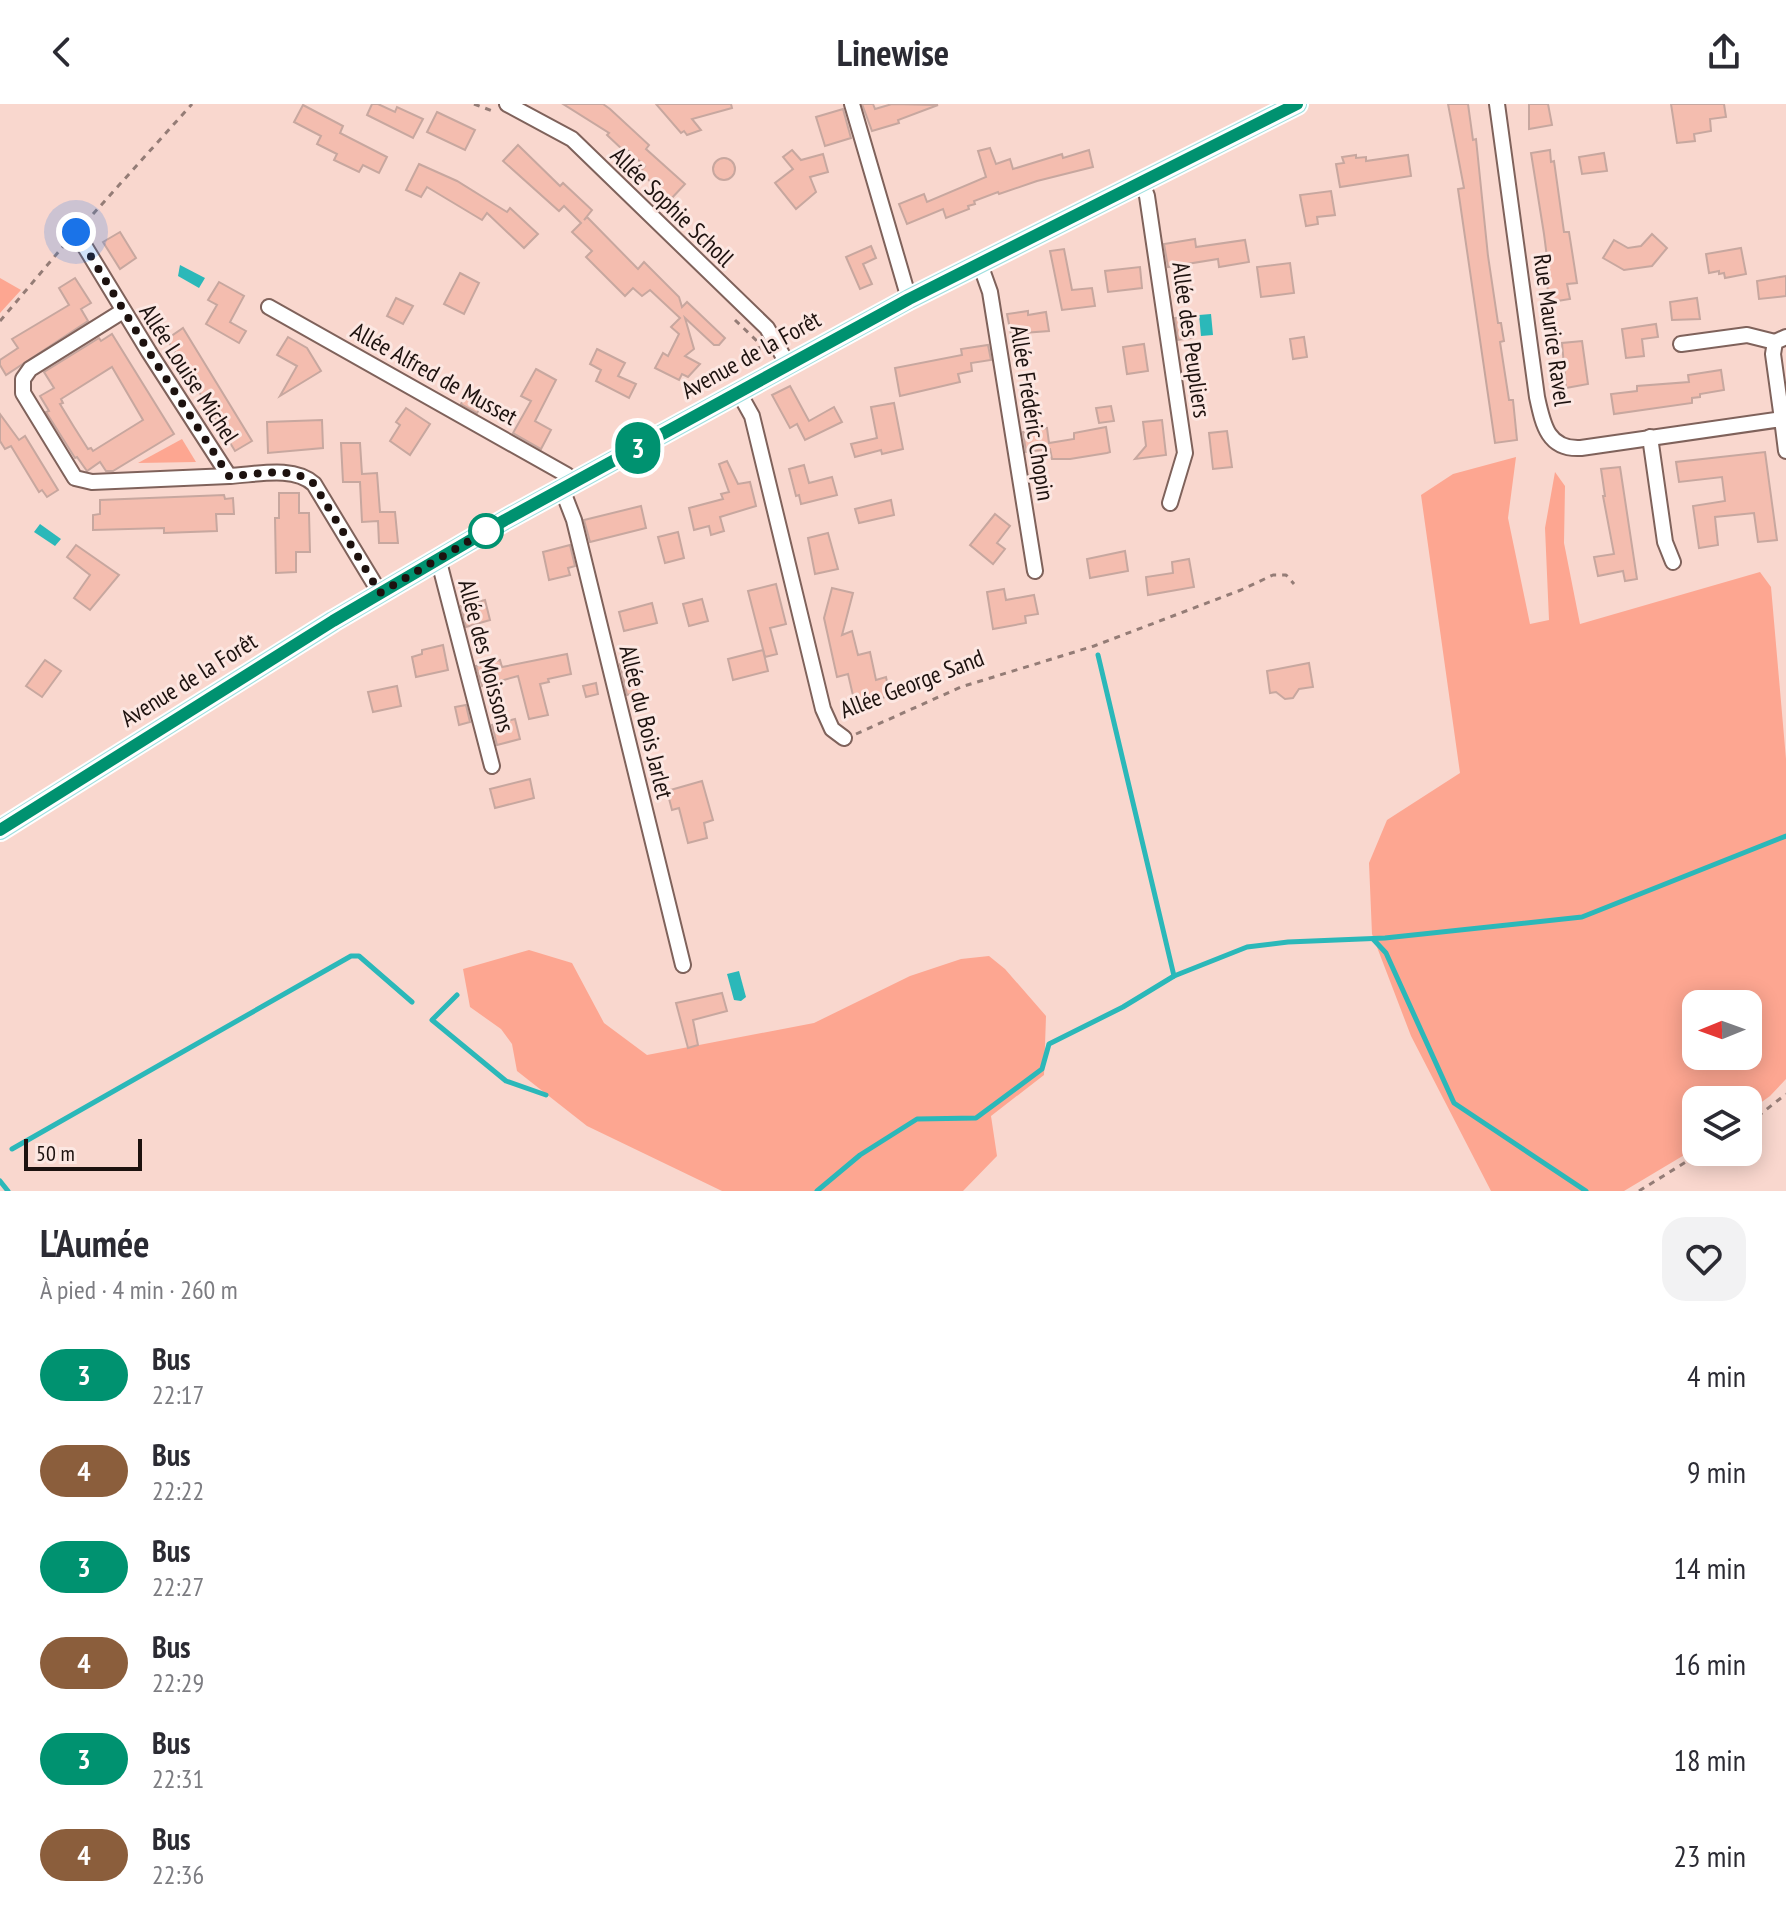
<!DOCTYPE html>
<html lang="fr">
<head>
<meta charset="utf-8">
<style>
	body { margin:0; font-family:"PT Sans Narrow",sans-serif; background:#f2f2f3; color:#2b2b33; height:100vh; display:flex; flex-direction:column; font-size:30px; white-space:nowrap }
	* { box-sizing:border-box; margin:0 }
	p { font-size:26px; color:#7c7c81 }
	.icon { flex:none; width:44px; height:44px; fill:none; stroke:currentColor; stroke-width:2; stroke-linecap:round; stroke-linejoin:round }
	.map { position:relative; height:1087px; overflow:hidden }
	.panel { display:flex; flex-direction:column; background:#fff; flex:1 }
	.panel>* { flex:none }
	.badge { padding:0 16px; border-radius:26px; font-size:28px; line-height:52px }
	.needle { width:52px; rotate:269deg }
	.fabs { position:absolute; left:1682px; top:886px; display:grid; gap:16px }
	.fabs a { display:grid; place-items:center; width:80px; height:80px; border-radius:16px; background:#fff; box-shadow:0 4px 20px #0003; font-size:40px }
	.scale { position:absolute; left:24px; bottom:20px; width:118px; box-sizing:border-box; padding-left:8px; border:4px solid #1d120f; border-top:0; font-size:22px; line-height:28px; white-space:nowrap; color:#1d120f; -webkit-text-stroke:6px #fce7e2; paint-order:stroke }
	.you { position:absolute; width:40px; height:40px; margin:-20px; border:6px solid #fff; border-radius:50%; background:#1a73e8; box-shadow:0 0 0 12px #1a73e833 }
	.map>.badge { position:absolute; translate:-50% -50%; box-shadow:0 0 0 4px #fff }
	.round { display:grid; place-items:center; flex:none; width:84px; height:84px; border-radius:24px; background:#f2f2f3 }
	.head { display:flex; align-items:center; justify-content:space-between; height:136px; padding:0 40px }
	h1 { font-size:38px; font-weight:600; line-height:60px }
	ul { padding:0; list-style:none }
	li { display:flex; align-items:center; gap:24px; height:96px; padding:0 40px }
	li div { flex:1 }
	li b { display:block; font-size:30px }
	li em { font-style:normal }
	li .badge { min-width:88px; font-weight:700; text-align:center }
	header { display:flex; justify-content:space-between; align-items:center; height:104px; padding:0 40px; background:#fff; font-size:36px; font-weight:600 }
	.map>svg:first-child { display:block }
	.green { fill:#fda691; fill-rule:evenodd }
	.water { fill:#2bb8b9 }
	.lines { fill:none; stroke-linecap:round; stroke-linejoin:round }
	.stream { stroke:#2bb8b9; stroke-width:5 }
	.building { fill:#f4bdaf; stroke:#c7a79f; stroke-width:2; fill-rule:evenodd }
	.minor-casing { stroke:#7f625b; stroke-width:18 }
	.primary-casing { stroke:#fff; stroke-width:24 }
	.path { stroke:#947c76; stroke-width:3; stroke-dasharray:6 6; stroke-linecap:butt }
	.minor { stroke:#fff; stroke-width:14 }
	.primary { stroke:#9bdfdf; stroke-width:20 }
	.line-casing { stroke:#fff; stroke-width:18 }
	.line { stroke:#009270; stroke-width:12 }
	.walk { stroke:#1d120f; stroke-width:8; stroke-dasharray:0 14.4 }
	.stop-dot { fill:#fff; stroke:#009270; stroke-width:4 }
	.labels { text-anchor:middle; stroke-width:6; stroke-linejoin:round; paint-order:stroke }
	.street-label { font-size:24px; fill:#1d120f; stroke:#fce7e2 }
</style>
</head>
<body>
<header><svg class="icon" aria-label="back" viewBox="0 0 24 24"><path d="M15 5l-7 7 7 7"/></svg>Linewise<svg class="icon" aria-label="share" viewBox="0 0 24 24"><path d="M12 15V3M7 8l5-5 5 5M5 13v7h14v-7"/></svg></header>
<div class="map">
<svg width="1786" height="1087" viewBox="0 0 1786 1087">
	<rect width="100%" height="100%" fill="#f9d7ce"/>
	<g class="green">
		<polygon points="0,174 21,186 0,209"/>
		<polygon points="182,335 196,358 138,359"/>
		<path d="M1516 353 1508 414 1530 520 1549 516 1545 424 1555 368 1565 382 1564 439 1580 520 1760 468 1771 483 1786 655V975L1770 992 1748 1008V996H1696V1044L1624 1087H1491L1411 932 1372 830 1369 759 1387 716 1460 669 1421 391 1453 370ZM1748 900V952H1696V900Z"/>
		<polygon points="529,846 572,859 604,919 647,951 814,919 910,872 961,855 989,852 1005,865 1046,912 1044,971 991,1012 997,1052 963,1087 722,1087 587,1022 517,967 512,940 501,925 470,903 463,865"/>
	</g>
	<g class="water">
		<polygon points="180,161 205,174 199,184 178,172"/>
		<polygon points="1211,210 1213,231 1201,232 1199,211"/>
		<polygon points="40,420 61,435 55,442 34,428"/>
		<polygon points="739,867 746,893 741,897 734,896 727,870"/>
	</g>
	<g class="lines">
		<g class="stream">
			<polyline points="1098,551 1174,872 1247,843 1288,838 1385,834 1582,813 1786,732"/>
			<polyline points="1373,835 1386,849 1454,999 1586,1087"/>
			<polyline points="457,891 432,916 506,977 546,991"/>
			<polyline points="12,1045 351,852 359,852 412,898"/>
			<polyline points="0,1077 8,1087"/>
			<polyline points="817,1087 860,1051 917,1015 976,1014 1042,965 1049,940 1123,903 1174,872"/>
		</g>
	</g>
	<g class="building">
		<polygon points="372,0 378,0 395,8 397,3 423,15 413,34 367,11"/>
		<polygon points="563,0 603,0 610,5 649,41 646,45 685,80 670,96 640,68 645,62 625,44 623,46 607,31 609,29"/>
		<polygon points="656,0 731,0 732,4 692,15 701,26 687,31 684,27 681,29"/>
		<polygon points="862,0 873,0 875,5 892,0 938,1 898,16 899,19 872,27"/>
		<polygon points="1448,0 1468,0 1473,36 1476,35 1488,152 1498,219 1501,219 1504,237 1500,238 1509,296 1513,296 1517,336 1495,339 1458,85 1464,84"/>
		<polygon points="1529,0 1548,0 1552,21 1529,25"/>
		<polygon points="1671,0 1724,0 1726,13 1710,15 1711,27 1694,30 1695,37 1677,39"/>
		<polygon points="303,1 343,22 340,29 387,53 379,69 363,61 359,68 334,56 337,50 317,40 321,32 294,18"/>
		<polygon points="843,5 851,34 825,42 816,13"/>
		<polygon points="437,8 475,26 465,46 427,28"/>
		<polygon points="518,41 560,82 563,79 592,106 584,116 587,113 638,165 644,158 679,193 682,203 687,198 725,234 719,241 714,241 685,214 694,245 685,252 700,260 688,273 682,270 679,276 655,264 663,249 668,252 679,230 671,223 680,214 650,186 642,192 633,184 625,192 586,153 592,147 572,128 581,119 564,102 559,107 503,57"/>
		<polygon points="990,44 996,60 1010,55 1013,65 1062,50 1063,54 1089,46 1093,63 1037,77 999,90 998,88 974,97 975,100 968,102 969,105 946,114 943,105 907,120 899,100 924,90 927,98 986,73 978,47"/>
		<polygon points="792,46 801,56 823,50 828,68 810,73 816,88 796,105 775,79 793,65 783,53"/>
		<polygon points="1550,46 1551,58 1554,57 1564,128 1569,128 1577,179 1567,180 1570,195 1551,198 1544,170 1549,169 1544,130 1531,49"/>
		<polygon points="1604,49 1607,67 1582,70 1579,53"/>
		<polygon points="1356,51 1356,54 1366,53 1366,57 1408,51 1411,72 1340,83 1336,60 1344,59 1342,53"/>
		<circle cx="724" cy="65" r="11"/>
		<polygon points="419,60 457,77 507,108 510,104 538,130 524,144 487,109 482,116 427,83 421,93 406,86"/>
		<polygon points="1331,87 1335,111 1317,113 1318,120 1306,122 1300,91"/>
		<polygon points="120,128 136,154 120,165 103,138"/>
		<polygon points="1652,130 1667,144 1652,162 1624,166 1603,154 1614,136 1628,144 1641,142"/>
		<polygon points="1195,135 1196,143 1245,136 1249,158 1219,163 1218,155 1168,163 1164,140"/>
		<polygon points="871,142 876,154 863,160 872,180 860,185 846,153"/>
		<polygon points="1741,144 1746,170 1725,174 1724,169 1719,170 1719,167 1709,169 1706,150"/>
		<polygon points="1064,145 1072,186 1092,184 1095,202 1062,206 1050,147"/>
		<polygon points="1290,159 1294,189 1261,193 1257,163"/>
		<polygon points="1140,163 1142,184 1108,188 1105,167"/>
		<polygon points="460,169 479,179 464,210 444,200"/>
		<polygon points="1786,172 1786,192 1759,195 1757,177"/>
		<polygon points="75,174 91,199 81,205 88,217 6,271 0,261 0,256 18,244 12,235 69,201 59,184"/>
		<polygon points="219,178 244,192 230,218 246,227 239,239 206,220 217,201 208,196"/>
		<polygon points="396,194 413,202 403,220 387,212"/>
		<polygon points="1697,194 1700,215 1672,216 1670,198"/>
		<polygon points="1028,207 1028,211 1046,208 1049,227 1011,230 1007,210"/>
		<polygon points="1190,211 1193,234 1178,236 1175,214"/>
		<polygon points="1656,220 1658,233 1642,235 1644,252 1626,254 1622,225"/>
		<polygon points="183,224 252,337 235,347 167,235"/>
		<path d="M112 230 174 330 113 367H106L100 358 87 367 77 353 75 354 46 308 49 307 40 292 54 284 44 268 99 234 101 237ZM112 263 143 316 93 347 91 344 88 345 74 323 60 300 63 299 61 295Z"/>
		<polygon points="288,233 307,244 321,267 280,292 297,262 277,251"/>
		<polygon points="1304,233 1307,253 1293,255 1290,235"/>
		<polygon points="1582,237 1588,280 1566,284 1562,239"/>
		<polygon points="1144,240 1148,267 1127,270 1123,243"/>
		<polygon points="988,241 991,256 971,259 972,267 958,270 960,278 900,292 895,264 962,251 961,245"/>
		<polygon points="597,245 625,259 618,272 636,280 629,294 596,277 601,266 590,260"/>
		<polygon points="536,265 556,276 535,317 551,326 541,345 513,329 531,297 521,292"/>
		<polygon points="1721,266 1724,286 1700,290 1700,293 1692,294 1692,299 1614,310 1611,290 1637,287 1637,282 1689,278 1688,271"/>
		<polygon points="790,282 809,317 834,303 842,318 805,336 797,320 790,324 772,291"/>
		<polygon points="466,289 483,299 477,309 461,300"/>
		<polygon points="894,299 903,345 882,350 881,346 855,353 851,340 877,334 871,303"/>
		<polygon points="1111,302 1114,317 1099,319 1096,304"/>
		<polygon points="406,304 430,320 410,351 390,337 400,321 396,318"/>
		<polygon points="0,310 19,336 25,332 58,386 47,393 42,386 39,388 11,342 5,345 0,337"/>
		<polygon points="322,316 323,344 268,349 267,318"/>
		<polygon points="1162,316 1166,351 1135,355 1146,342 1143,318"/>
		<polygon points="1106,323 1110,348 1107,349 1070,355 1052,355 1050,345 1026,348 1023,328 1047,324 1049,339 1074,335 1074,329"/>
		<polygon points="1227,327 1232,363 1213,365 1209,329"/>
		<polygon points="341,339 360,339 362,370 377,369 380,408 395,408 398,439 379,439 378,417 362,418 360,378 343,378"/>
		<polygon points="1765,348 1777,436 1758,438 1754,409 1715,413 1718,441 1699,444 1693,402 1725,397 1722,373 1679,378 1676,358"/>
		<polygon points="727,357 738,380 750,378 756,402 720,413 724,427 711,431 709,422 694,426 689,404 723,395 721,390 729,388 719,360"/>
		<polygon points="804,361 809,379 832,373 837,391 801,400 799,391 796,392 789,365"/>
		<polygon points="1620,363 1637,475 1625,477 1623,467 1598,472 1594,453 1614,450 1603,392 1605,392 1601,365"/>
		<polygon points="279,389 299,389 299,409 309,409 310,448 296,448 296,468 276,469 275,414 279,414"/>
		<polygon points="224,391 225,395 233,394 234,410 216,410 217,427 164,429 164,424 93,426 93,411 100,410 100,396"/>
		<polygon points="891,396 894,411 859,419 855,405"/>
		<polygon points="641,402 646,424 590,438 584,416"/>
		<polygon points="995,410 1010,422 997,439 1005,445 993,460 970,441"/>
		<polygon points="678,428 684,454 665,459 658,433"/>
		<polygon points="828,429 838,465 815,470 808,434"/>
		<polygon points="76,441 119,471 90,506 74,494 90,471 67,453"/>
		<polygon points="570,441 575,462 568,464 570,471 549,476 543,448"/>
		<polygon points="1125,447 1128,467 1090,474 1087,455"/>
		<polygon points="1189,455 1194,483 1148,491 1146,473 1173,469 1172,458"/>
		<polygon points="776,480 786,520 770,524 777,550 765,553 748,487"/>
		<polygon points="832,484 853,489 842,531 852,527 858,551 870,548 876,576 886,573 890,592 855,600 848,570 837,573 824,514"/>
		<polygon points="1004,485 1006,496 1034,491 1038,510 1025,512 1026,519 993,525 987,488"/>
		<polygon points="702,495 708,517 689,522 683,500"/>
		<polygon points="485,496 490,516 466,523 461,502"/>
		<polygon points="652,499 657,519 624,527 619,508"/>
		<polygon points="443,541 448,566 416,573 412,553 422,550 422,546"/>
		<polygon points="763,546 768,567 733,576 728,555"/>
		<polygon points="567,550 571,570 548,575 549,578 540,580 548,611 529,615 518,572 482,582 476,562 500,556 502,563"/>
		<polygon points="45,556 61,567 42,593 26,582"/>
		<polygon points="630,558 638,588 627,591 620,560"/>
		<polygon points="1309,559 1313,583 1299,585 1293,594 1285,595 1276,588 1270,589 1267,567"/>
		<polygon points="596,579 598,590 586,593 583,582"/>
		<polygon points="397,582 401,602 373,608 368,588"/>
		<polygon points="466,601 470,618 459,621 455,603"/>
		<polygon points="515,615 520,635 497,641 492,621"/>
		<polygon points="530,675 534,694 495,704 490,685"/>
		<polygon points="702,677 713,716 704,719 707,734 688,739 679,704 672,706 667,687"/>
		<polygon points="722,889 727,907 693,916 698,941 688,944 676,899"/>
	</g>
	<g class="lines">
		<g class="minor-casing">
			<g id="minor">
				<polyline points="507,0 572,35 767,224 787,259"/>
				<polyline points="852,0 909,195"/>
				<path d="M1497 0 1537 293C1543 321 1548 346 1581 344L1782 315 1786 347"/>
				<polyline points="1142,79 1147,92 1185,349 1170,399"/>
				<path d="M76 128 149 248 229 372C255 371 293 361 314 380L380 489"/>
				<polyline points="980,160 990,188 1035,467"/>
				<polyline points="269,203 567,371 571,380"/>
				<polyline points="123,207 30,265 23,275 23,289 75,374 92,378 229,372"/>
				<polyline points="1681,240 1747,231 1775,238"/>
				<polyline points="738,287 752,312 823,605 832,625 844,634"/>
				<polyline points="1782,315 1773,250 1775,238 1786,233"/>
				<polyline points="1650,333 1665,438 1673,458"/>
				<polyline points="562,385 574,416 683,861"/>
				<polyline points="438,454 492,662"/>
			</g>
		</g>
		<g class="primary-casing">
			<polyline id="primary" points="0,726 333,517 505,416 909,195 1297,0"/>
		</g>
		<g class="path">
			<polyline points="474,0 495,8"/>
			<polyline points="85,119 192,0"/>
			<polyline points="735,216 757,237 761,254"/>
			<polyline points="0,217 66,139"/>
			<polyline points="856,630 961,583 1094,542 1241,486 1273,471 1286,471 1294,480"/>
			<polyline points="1748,1020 1786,990"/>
			<polyline points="1639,1087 1702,1048"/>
		</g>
		<use href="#minor" class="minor"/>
		<use href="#primary" class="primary"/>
	</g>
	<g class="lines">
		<g class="line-casing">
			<polyline id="line" points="0,726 333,517 505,416 909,195 1297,0"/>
		</g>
		<use href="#line" class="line"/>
		<path class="walk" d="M76 128 149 248 229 372C256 371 293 361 314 380L380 489 486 427"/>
	</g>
	<circle class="stop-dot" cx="486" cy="427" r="16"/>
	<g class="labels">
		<g class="street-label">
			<text transform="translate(672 103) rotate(44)" y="8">Allée Sophie Scholl</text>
			<text transform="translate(1552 226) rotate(82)" y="8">Rue Maurice Ravel</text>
			<text transform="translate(1191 236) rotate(82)" y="8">Allée des Peupliers</text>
			<text transform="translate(751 251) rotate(-29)" y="8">Avenue de la Forêt</text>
			<text transform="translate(189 270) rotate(57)" y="8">Allée Louise Michel</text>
			<text transform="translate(434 270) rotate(29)" y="8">Allée Alfred de Musset</text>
			<text transform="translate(1032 309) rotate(81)" y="8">Allée Frédéric Chopin</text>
			<text transform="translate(486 552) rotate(75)" y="8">Allée des Moissons</text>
			<text transform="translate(189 576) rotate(-32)" y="8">Avenue de la Forêt</text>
			<text transform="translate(912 580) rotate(-21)" y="8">Allée George Sand</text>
			<text transform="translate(646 618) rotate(76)" y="8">Allée du Bois Jarlet</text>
		</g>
	</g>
</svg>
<div class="fabs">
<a><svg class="needle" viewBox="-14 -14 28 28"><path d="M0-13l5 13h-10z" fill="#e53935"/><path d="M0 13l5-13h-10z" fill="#7c7c81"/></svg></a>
<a><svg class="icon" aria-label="layers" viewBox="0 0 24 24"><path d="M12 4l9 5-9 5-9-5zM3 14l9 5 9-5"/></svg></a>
</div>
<div class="scale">50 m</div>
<div class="you" style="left:76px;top:128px"></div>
<b class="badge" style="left:638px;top:344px;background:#009270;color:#fff">3</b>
</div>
<section class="panel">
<div class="head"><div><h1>L'Aumée</h1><p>À pied · 4 min · 260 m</p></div><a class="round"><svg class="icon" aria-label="heart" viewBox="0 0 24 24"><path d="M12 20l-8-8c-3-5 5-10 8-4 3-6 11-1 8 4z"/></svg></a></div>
<ul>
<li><span class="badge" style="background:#009270;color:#fff">3</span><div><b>Bus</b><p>22:17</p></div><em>4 min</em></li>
<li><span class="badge" style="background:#8b5e3c;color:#fff">4</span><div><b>Bus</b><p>22:22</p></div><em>9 min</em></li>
<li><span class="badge" style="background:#009270;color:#fff">3</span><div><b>Bus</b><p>22:27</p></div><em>14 min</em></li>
<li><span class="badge" style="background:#8b5e3c;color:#fff">4</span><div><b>Bus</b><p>22:29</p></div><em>16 min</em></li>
<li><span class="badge" style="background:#009270;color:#fff">3</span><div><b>Bus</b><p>22:31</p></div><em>18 min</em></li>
<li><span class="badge" style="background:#8b5e3c;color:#fff">4</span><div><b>Bus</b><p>22:36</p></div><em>23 min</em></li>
</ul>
</section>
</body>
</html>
